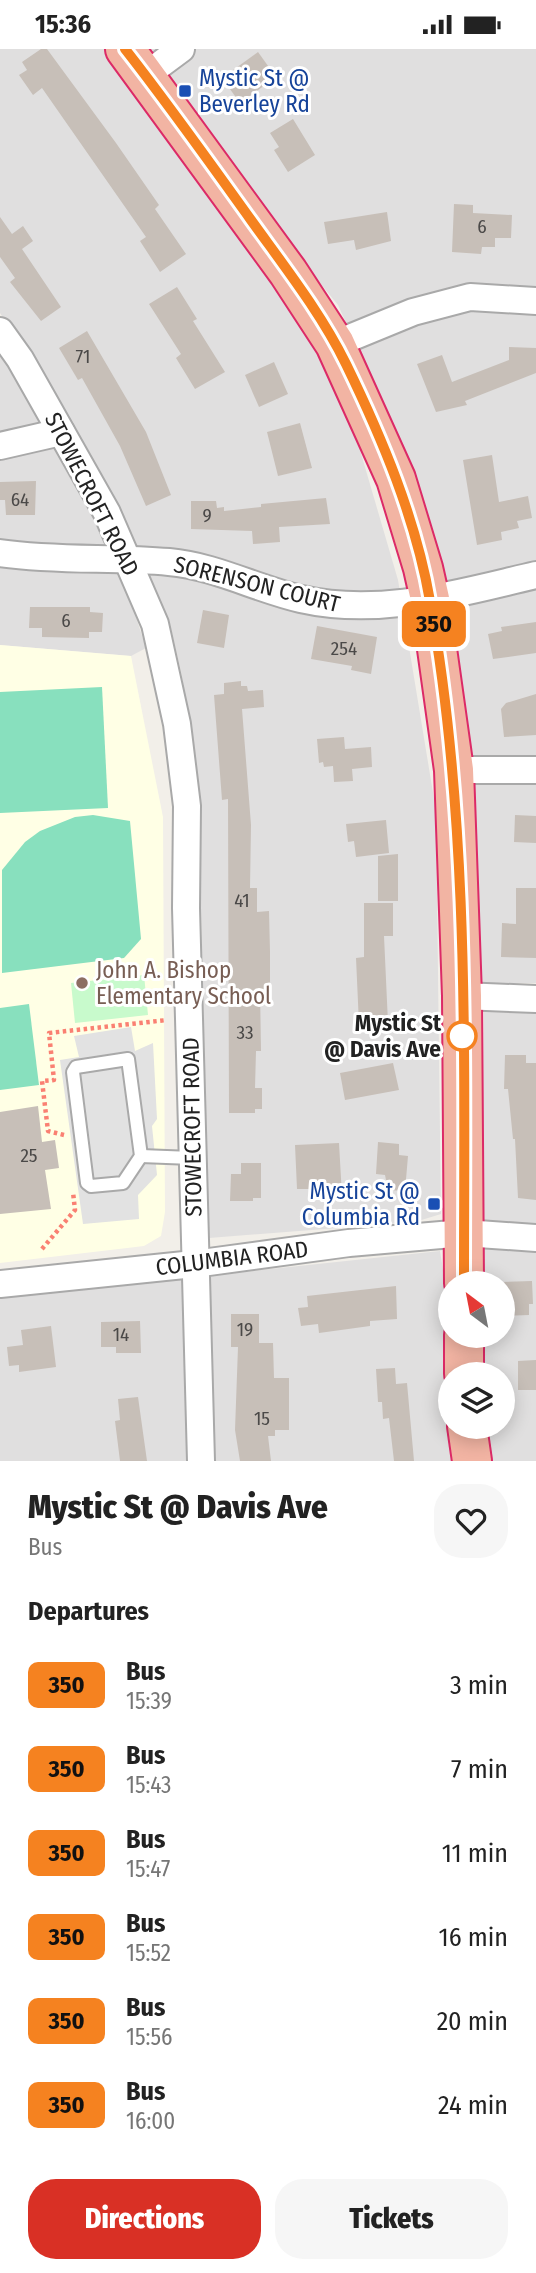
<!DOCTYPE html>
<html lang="en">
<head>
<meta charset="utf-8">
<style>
	body { margin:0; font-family:"Fira Sans Condensed",sans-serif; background:#f6f6f6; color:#222; height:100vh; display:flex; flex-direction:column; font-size:26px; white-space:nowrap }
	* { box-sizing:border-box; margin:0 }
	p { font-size:23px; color:#767676 }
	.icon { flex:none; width:38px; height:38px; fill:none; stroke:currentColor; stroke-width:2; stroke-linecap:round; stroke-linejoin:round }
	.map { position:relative; height:1412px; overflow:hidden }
	.panel { display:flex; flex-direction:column; background:#fff; flex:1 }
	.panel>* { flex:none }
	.badge { padding:0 14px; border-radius:10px; font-size:24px; line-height:46px }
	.needle { width:46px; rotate:328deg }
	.buttons { position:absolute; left:438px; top:1222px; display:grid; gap:14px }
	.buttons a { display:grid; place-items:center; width:77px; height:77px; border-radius:50%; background:#fff; box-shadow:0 4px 18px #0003; font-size:35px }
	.map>.badge { position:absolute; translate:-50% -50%; box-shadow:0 0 0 4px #fff }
	h2 { padding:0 28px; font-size:26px; line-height:63px }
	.round { display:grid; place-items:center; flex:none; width:74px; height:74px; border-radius:28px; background:#f6f6f6 }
	.overview { display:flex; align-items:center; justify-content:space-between; height:119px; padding:0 28px }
	h1 { font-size:33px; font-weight:800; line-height:52px }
	.cta { display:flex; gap:14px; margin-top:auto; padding:14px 28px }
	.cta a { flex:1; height:80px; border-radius:28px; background:#d93025; color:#fff; font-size:28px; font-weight:800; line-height:80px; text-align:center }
	.cta a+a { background:#f6f6f6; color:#222 }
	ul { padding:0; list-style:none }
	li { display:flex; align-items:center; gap:21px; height:84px; padding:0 28px }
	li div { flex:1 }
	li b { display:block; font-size:26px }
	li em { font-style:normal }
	li .badge { min-width:77px; font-weight:700; text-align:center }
	.status { display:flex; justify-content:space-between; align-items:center; height:49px; padding:0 35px; background:#fff; direction:ltr }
	.status svg { height:19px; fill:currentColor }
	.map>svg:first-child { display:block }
	.residential { fill:#e0dfdf }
	.education { fill:#ffffe5 }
	.park { fill:#c8facc }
	.pitch { fill:#88e0be }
	.parking { fill:#e2e2e2 }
	.building { fill:#c7bfb8 }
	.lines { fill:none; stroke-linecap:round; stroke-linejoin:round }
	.service-casing { stroke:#a9a9a9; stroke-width:16 }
	.minor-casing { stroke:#a9a9a9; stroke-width:30 }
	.trunk-casing { stroke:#dc2a67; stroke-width:42 }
	.path { stroke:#fa8072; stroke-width:4.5; stroke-dasharray:3.5 3.5; stroke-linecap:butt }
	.service { stroke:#fff; stroke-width:12 }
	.minor { stroke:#fff; stroke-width:26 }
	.trunk { stroke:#f2b4a3; stroke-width:38 }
	.line-casing { stroke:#fff; stroke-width:16 }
	.line { stroke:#f58220; stroke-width:10 }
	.transit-dot { fill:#1a4fb4; stroke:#fff; stroke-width:2.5 }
	.education-dot { fill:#8d6e63; stroke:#fff; stroke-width:2.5 }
	.stop-dot { fill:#fff; stroke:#f58220; stroke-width:3.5 }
	.labels { text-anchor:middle; stroke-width:6; stroke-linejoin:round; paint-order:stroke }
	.number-label { font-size:19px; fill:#4b4948 }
	.transit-label { font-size:23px; fill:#164399; stroke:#fff; text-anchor:start }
	.street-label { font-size:23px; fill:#222; stroke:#fff }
	.education-label { font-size:23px; fill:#785e54; stroke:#fff; text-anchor:start }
	.stop-label { font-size:23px; font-weight:bold; fill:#222; stroke:#fff; text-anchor:end }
</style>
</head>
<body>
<div class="status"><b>15:36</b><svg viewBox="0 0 49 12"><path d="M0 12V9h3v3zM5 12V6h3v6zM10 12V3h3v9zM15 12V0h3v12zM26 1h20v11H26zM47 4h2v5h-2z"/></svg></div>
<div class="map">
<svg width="536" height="1412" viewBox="0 0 536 1412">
	<rect width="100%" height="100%" fill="#f2efe9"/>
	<g class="residential">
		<polygon points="0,0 104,0 262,213 326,318 360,401 398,531 436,762 441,1165 415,1173 209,1189 199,780 193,693 181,623 169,571 148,532 135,496 53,346 0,264"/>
		<polygon points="145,0 536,0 536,934 479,934 376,341 338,256 283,189"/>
		<polygon points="0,304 39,360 92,461 125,534 146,599 131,607 0,596"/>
		<polygon points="484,960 536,962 536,1412 491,1412 488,1377 502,1377 502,1325 484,1325 482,1286 502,1286 502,1234 481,1234"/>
		<polygon points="440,1202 450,1265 450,1377 456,1412 0,1412 0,1249"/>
	</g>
	<polygon class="education" points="0,596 131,607 163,768 165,1163 161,1187 144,1197 0,1214"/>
	<polygon class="park" points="144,926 148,966 75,974 71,934"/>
	<g class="pitch">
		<polygon points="102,638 108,759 0,764 0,643"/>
		<polygon points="93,766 130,772 141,890 124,909 2,924 2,821 25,793 40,782 75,768"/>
		<polygon points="29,955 39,1036 0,1041 0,959"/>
	</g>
	<polygon class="parking" points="131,978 135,1002 153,994 157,1070 152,1077 157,1126 138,1146 139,1170 83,1175 60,1011 79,1008 74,987"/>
	<g class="building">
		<polygon points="41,0 47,0 116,94 159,156 155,160 186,205 160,223 140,192 146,188 42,39 33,46 19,26 27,21 22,13"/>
		<polygon points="258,3 276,28 240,54 222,29"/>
		<polygon points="293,70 315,106 288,123 274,101 279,98 270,84"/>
		<polygon points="454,155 473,156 473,164 512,166 511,189 495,189 495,198 482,198 481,205 452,203"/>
		<polygon points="387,163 391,192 356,201 354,191 328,195 324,173"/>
		<polygon points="0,168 12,185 23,177 33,192 22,200 61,258 41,272 10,233 15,229 0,208"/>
		<polygon points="177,238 197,270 193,272 225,323 195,340 176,309 181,305 149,255"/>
		<polygon points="87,282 146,383 171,446 146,457 120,397 82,329 78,331 59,299"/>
		<polygon points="509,298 536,299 536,324 465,352 467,356 436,363 417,315 442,306 452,333 509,311"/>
		<polygon points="274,313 288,345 259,358 245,326"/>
		<polygon points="300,374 312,419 278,427 267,383"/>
		<polygon points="492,406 499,453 528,447 532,469 517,472 519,479 501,483 502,491 477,496 463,411"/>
		<polygon points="36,432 35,466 6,466 5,451 0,451 0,433"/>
		<polygon points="326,449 330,475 279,478 280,493 253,495 252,482 191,480 191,452 216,452 217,459 224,458 224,462 261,458 261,455"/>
		<polygon points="30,558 90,558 90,563 103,564 102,583 89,583 89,589 42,588 42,579 29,579"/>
		<polygon points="203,561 229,566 224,599 197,594"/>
		<polygon points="536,573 536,604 493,610 488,585 502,582 501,578"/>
		<polygon points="317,577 377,588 371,625 351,621 352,617 311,610"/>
		<polygon points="241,632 241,637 247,637 248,642 263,641 264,658 242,660 251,776 250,839 257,839 257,863 269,862 270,903 270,940 260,940 261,1002 256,1002 255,1039 262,1039 262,1060 255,1060 255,1064 229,1064 228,750 222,751 214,646 224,645 224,634"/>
		<polygon points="536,645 536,686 504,688 501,660 506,654"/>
		<polygon points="344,688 345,700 371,698 372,718 352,720 353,732 334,733 333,717 324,718 323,713 319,714 317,690"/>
		<polygon points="515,766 536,767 536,794 514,793"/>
		<polygon points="386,771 389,804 356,808 354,792 348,793 346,775"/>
		<polygon points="398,805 398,852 378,852 378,807"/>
		<polygon points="516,839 536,839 536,909 501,908 502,874 516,875"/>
		<polygon points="364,854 393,854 393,887 384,887 388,974 359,975 356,909 364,908"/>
		<polygon points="505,1006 526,1006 526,1014 536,1014 536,1151 518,1149 515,1090 513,1090 508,1040 504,1040"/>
		<polygon points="393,1014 399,1041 345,1051 340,1024"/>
		<polygon points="38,1057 42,1093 55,1091 59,1119 45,1121 51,1160 0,1165 0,1063"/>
		<polygon points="378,1093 399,1095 399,1106 408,1107 405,1142 388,1141 385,1126 376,1125"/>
		<polygon points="339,1094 342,1147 314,1148 314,1140 297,1140 295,1096"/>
		<polygon points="241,1114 261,1114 261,1149 253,1149 253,1152 230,1152 231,1125 241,1125"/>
		<polygon points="532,1232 533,1255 529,1255 529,1266 502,1267 502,1233"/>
		<polygon points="396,1237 397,1270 370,1272 370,1277 319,1284 318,1275 301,1277 298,1259 308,1258 307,1247"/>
		<polygon points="231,1265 259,1265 259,1294 273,1294 274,1329 289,1329 289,1381 275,1381 275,1387 268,1387 271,1412 240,1412 235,1381 238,1298 231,1298"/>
		<polygon points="140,1272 141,1304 116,1304 116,1298 101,1298 101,1273"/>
		<polygon points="51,1277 56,1318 19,1323 19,1316 9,1317 7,1298 23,1296 21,1281"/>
		<polygon points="536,1311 536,1341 518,1341 518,1312"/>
		<polygon points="395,1319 396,1335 407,1334 414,1412 394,1412 389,1369 383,1370 382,1353 378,1353 376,1320"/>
		<polygon points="138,1348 147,1412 120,1412 115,1372 120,1371 118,1350"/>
	</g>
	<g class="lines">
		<g class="service-casing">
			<g id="service">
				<polygon points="128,1010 141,1107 123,1134 91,1137 87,1134 73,1023 76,1018"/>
				<polyline points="141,1107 192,1109"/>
			</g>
		</g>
		<g class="minor-casing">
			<g id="minor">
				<polyline points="146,26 181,0"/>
				<polyline points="0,282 20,310 107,464 155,575 177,675 187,757 186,859 201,1412"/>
				<polyline points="335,295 413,263 470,248 536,252"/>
				<polyline points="0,397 61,383"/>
				<path d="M0 504C56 512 113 508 169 513 215 517 257 540 301 550 381 568 458 544 536 526"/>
				<polyline points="454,721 536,721"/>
				<polyline points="462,947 536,950"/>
				<polyline points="0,1235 194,1215 349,1194 464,1184 536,1189"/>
			</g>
		</g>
		<g class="trunk-casing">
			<g id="trunk">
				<polyline points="125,0 288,223 335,295 396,430 423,519 430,550 454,721 462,947 464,1234"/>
				<polyline points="464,1286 464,1325"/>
				<polyline points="467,1377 472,1412"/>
			</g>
		</g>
		<g class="path">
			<polyline points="64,1086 48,1082 42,1032 54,1031 49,984 167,971"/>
			<polyline points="42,1200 75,1161 73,1143"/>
		</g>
		<use href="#service" class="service"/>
		<use href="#minor" class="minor"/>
		<use href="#trunk" class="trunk"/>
	</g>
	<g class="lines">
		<g class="line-casing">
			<path id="line" d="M125 0C169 56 210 114 251 171 284 217 321 264 346 315 382 389 416 470 430 552 470 773 464 1010 464 1234"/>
		</g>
		<use href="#line" class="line"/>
	</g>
	<g class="transit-dot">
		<rect x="178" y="35" width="14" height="14" rx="3.5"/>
		<rect x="427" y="1148" width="14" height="14" rx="3.5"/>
	</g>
	<circle class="education-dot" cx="82" cy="934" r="7"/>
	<circle class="stop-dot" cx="462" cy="987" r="14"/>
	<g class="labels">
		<g class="number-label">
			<text x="482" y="184">6</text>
			<text x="83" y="314">71</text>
			<text x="20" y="457">64</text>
			<text x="207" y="473">9</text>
			<text x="66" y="578">6</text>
			<text x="344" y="606">254</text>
			<text x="242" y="858">41</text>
			<text x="245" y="990">33</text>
			<text x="29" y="1113">25</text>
			<text x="245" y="1287">19</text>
			<text x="121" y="1292">14</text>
			<text x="262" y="1376">15</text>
		</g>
		<g class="transit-label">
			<text x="199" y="37">Mystic St @<tspan x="199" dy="26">Beverley Rd</tspan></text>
			<text x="420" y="1150" text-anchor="end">Mystic St @<tspan x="420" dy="26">Columbia Rd</tspan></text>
		</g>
		<g class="street-label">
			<text transform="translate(92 445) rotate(63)" y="8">STOWECROFT ROAD</text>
			<text transform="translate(257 535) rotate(14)" y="8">SORENSON COURT</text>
			<text transform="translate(192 1078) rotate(-91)" y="8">STOWECROFT ROAD</text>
			<text transform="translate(232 1209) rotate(-7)" y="8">COLUMBIA ROAD</text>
		</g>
		<g class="education-label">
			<text x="96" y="929">John A. Bishop<tspan x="96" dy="26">Elementary School</tspan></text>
		</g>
		<g class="stop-label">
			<text x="441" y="982">Mystic St<tspan x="441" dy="26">@ Davis Ave</tspan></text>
		</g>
	</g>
</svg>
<div class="buttons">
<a><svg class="needle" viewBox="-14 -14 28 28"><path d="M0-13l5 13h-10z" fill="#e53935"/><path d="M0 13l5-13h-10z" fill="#767676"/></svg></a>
<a><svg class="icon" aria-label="layers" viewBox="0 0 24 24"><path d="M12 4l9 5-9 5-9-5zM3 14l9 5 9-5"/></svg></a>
</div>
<b class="badge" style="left:434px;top:575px;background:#f58220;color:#111">350</b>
</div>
<section class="panel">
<div class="overview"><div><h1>Mystic St @ Davis Ave</h1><p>Bus</p></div><a class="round"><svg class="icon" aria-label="heart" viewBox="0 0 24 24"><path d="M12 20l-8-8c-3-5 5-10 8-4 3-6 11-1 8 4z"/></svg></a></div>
<h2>Departures</h2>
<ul>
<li><span class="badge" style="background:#f58220;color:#111">350</span><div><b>Bus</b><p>15:39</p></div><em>3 min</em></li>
<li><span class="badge" style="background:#f58220;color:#111">350</span><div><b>Bus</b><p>15:43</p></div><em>7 min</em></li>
<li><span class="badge" style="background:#f58220;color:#111">350</span><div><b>Bus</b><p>15:47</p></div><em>11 min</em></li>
<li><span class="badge" style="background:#f58220;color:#111">350</span><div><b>Bus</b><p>15:52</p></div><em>16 min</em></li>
<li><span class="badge" style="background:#f58220;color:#111">350</span><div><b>Bus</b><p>15:56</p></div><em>20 min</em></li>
<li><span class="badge" style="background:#f58220;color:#111">350</span><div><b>Bus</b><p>16:00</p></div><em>24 min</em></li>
</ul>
<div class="cta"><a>Directions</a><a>Tickets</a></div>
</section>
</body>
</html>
